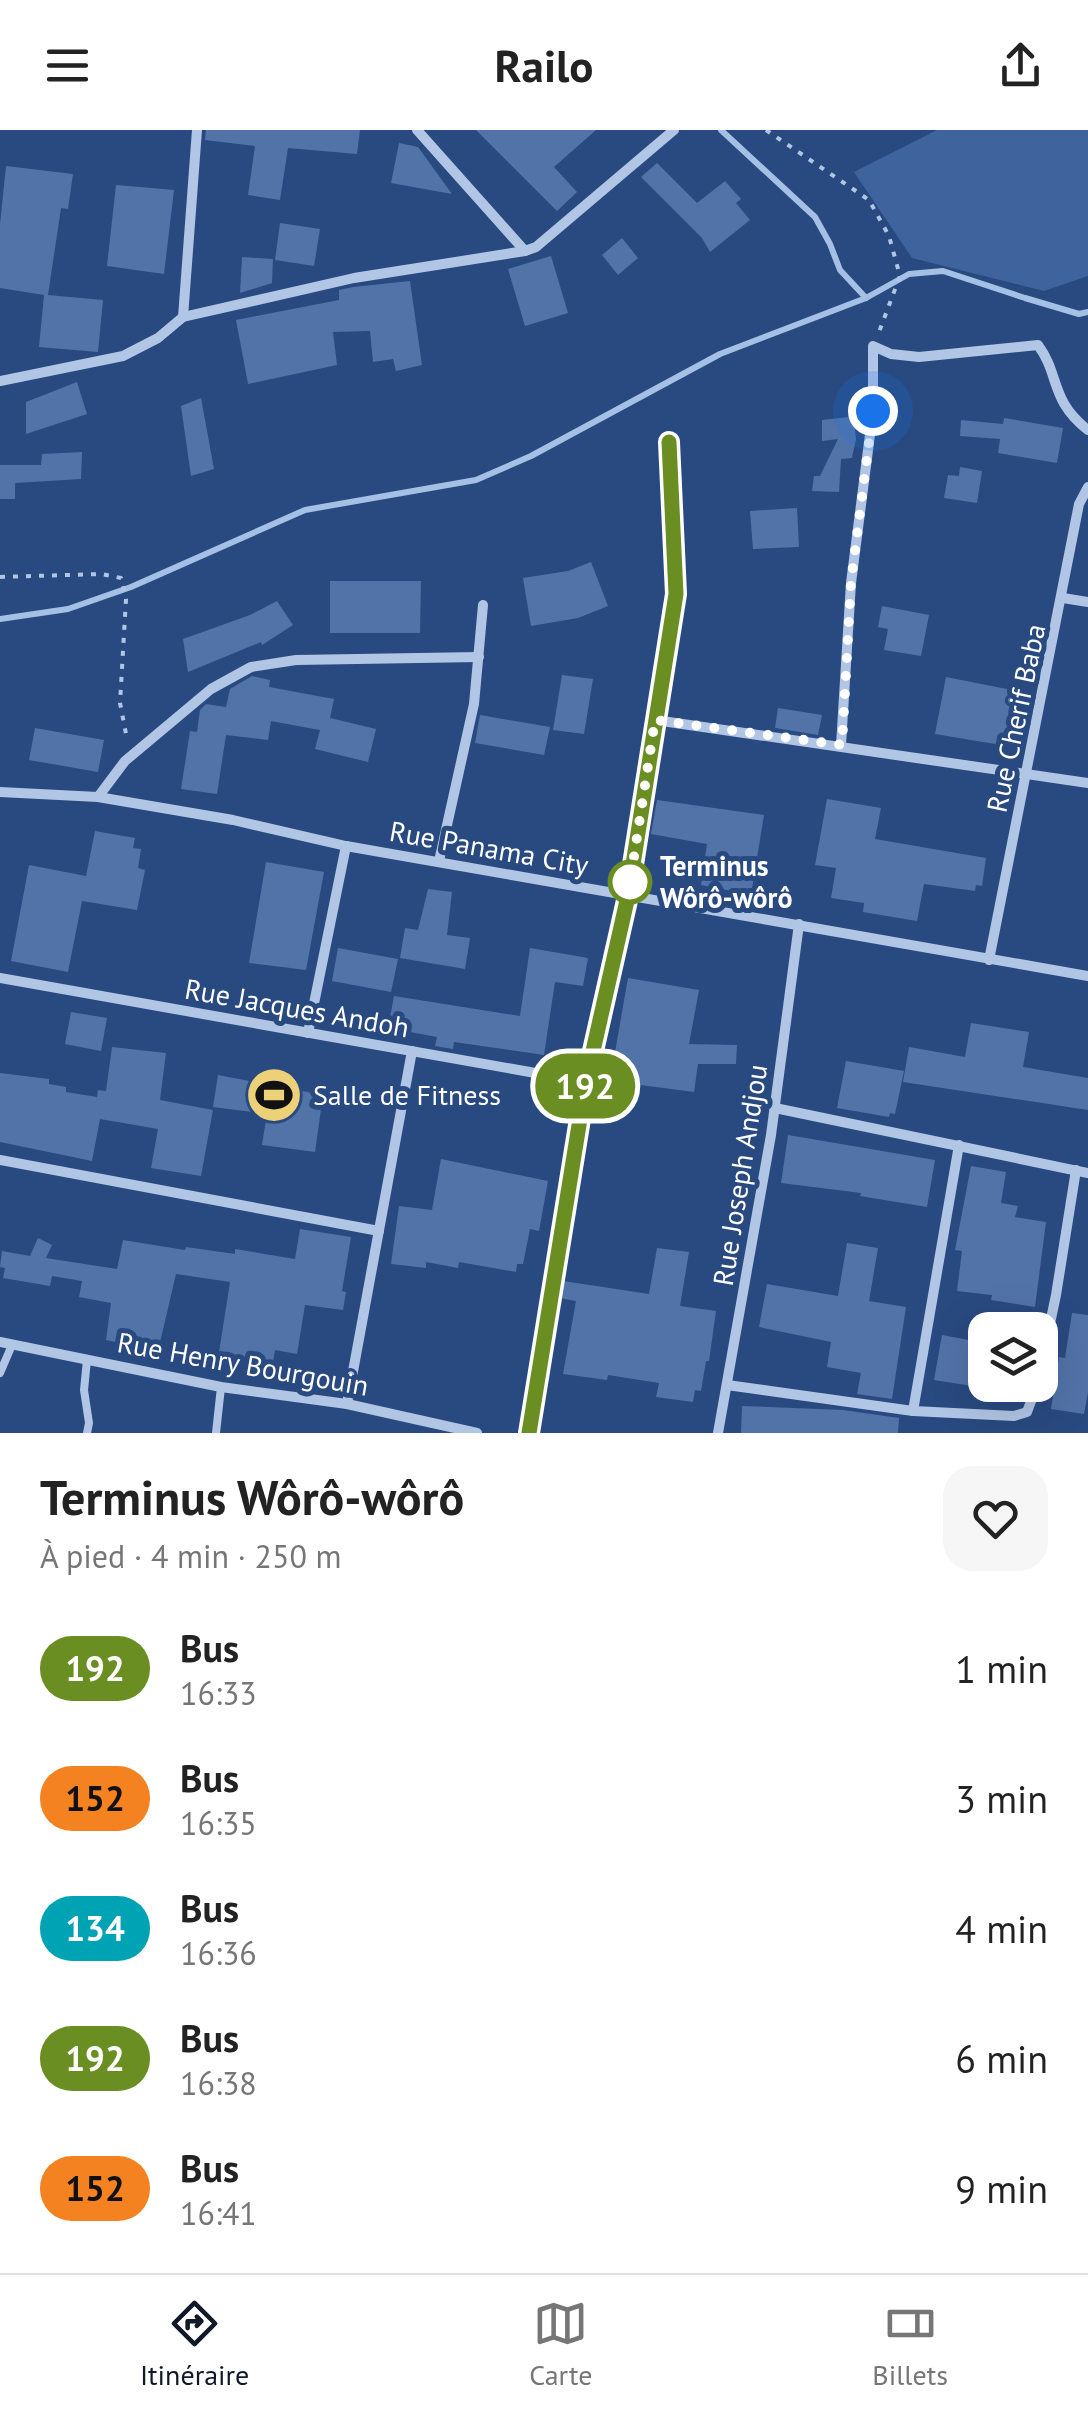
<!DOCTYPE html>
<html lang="fr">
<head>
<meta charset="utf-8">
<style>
	body { margin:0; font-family:"PT Sans",sans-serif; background:#f6f6f6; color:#222; height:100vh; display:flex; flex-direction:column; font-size:38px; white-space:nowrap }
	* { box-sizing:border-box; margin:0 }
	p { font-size:32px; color:#767676 }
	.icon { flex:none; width:55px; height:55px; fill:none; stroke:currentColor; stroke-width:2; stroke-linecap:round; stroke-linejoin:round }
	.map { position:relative; height:1303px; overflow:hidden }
	.side { display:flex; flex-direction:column; background:#fff; flex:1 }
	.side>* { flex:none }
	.badge { padding:0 20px; border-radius:32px; font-size:35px; line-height:65px }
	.controls { position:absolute; left:968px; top:1182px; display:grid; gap:20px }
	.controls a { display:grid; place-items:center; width:90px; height:90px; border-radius:20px; background:#fff; box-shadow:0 10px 40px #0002; font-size:50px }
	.you { position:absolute; width:50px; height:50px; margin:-25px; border:8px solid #fff; border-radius:50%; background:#1a73e8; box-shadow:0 0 0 15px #1a73e833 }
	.map>.badge { position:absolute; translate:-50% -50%; box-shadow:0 0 0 5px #fff }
	.round { display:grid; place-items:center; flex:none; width:105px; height:105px; border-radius:30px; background:#f6f6f6 }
	.headline { display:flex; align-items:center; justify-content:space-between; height:170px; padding:0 40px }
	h1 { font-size:48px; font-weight:700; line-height:75px }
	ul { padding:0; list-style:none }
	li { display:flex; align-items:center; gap:30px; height:130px; padding:0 40px }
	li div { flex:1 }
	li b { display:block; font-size:38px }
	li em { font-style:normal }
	li .badge { min-width:110px; font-weight:700; text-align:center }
	header { display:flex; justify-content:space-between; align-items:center; height:130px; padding:0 40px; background:#fff; font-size:45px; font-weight:700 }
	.tab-bar { display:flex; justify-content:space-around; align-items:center; height:140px; border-top:2px solid #e0e0e0; background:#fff; font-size:28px; color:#767676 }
	.tab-bar a { display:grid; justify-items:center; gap:5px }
	.tab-bar .active { color:#111827 }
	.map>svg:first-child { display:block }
	.green { fill:#3e639d }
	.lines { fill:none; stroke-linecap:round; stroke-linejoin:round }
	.stream { stroke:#a5c0e5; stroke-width:6 }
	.building { fill:#5273a8 }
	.path { stroke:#b1c6e5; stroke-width:4; stroke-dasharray:5 8; stroke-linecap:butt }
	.service { stroke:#b1c6e5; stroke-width:8 }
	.minor { stroke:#b1c6e5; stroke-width:10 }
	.line-casing { stroke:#fff; stroke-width:22 }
	.line { stroke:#6b8e23; stroke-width:15 }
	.walk { stroke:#fff; stroke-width:10; stroke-dasharray:0 18 }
	.stop-dot { fill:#fff; stroke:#6b8e23; stroke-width:5 }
	.labels { text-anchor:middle; stroke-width:10; stroke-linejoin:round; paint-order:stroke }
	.street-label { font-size:28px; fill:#fff; stroke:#294a80 }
	.stop-label { font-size:28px; font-weight:bold; fill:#fff; stroke:#294a80; text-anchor:start }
	.poi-label { font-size:28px; fill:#fff; stroke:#294a80; text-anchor:start }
</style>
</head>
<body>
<header><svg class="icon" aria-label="menu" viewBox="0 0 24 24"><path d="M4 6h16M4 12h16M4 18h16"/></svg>Railo<svg class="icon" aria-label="share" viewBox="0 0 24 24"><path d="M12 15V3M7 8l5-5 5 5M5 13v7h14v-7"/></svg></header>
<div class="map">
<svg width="1088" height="1303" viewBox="0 0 1088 1303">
	<rect width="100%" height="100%" fill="#294a80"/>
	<polygon class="green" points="937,0 1088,0 1088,146 1044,161 912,128 854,42"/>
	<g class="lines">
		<g class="stream">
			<polyline points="721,0 815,87 830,114 840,140 866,168"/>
			<polyline points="0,489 68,479 131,457 305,380 476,350 531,326 720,224 866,168 909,144 943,141 1025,168 1079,184 1088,182"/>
		</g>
	</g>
	<g class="building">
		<polygon points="206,0 360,0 357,24 288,18 280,70 248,65 255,16 205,10"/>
		<polygon points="476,0 596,0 554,37 577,62 557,81"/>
		<polygon points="399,13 418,17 452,64 391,53"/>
		<polygon points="657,33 697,73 725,51 741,69 736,73 750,90 710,122 702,108 641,47"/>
		<polygon points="6,36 73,44 68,79 61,78 48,165 103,170 98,222 39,217 44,165 0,158 0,94"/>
		<polygon points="116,55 174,60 164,144 107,136"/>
		<polygon points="280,93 320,99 314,136 275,130"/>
		<polygon points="622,108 638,128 618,145 602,125"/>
		<polygon points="551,126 568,183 525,196 508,139"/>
		<polygon points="242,127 273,129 272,153 240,163"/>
		<polygon points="410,151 422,235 396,241 393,229 373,232 370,201 333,202 337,235 248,254 236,190 339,170 339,160 353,157"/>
		<polygon points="77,252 87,284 26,304 26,272"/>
		<polygon points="201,268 214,339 191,346 181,276"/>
		<polygon points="853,279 856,309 852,328 841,329 839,362 812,361 814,346 820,346 838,309 822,311 822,290 849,287"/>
		<polygon points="1004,288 1063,298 1057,333 998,323 1000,309 960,306 961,290 1003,294"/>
		<polygon points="82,322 81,349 15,353 15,369 0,369 0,335 41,335 42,324"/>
		<polygon points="960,337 982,341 977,373 944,368 948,345 959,346"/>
		<polygon points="797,378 799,417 753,419 750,381"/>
		<polygon points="591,432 608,476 578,488 531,496 523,448 568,441"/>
		<polygon points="330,451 421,451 420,503 330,503"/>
		<polygon points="277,471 293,495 262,515 261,512 188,542 183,509 250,485"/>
		<polygon points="882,476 929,485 921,526 884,520 888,499 878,497"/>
		<polygon points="562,545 593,549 584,604 553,600"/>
		<polygon points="252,546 270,550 269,557 334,569 330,588 376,599 368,632 315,619 320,600 271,591 268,610 226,605 217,664 181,659 190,601 197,602 200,580 206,574 226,577 230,559"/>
		<polygon points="946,547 1017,561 1007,616 935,604"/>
		<polygon points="778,578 822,585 818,605 775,598"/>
		<polygon points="480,585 550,597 544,625 475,613"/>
		<polygon points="35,598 104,610 98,642 29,630"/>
		<polygon points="827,669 881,678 875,709 986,728 982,756 976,755 975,761 924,754 917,791 863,782 864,773 831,768 836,738 815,735"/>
		<polygon points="657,670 764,685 751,765 701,755 707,714 651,704"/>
		<polygon points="95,701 135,708 133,718 141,719 138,738 145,740 137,780 82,771 68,842 11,831 29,735 86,746"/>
		<polygon points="266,732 324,742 306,840 249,833"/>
		<polygon points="428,759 452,762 447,805 470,808 465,839 400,828 405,798 418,800"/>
		<polygon points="338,818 398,829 391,862 332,851"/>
		<polygon points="530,818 588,828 583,856 555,852 544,925 454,912 453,919 435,916 437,907 388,898 394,866 520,886"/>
		<polygon points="628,848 699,860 689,914 737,915 736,934 698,934 694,962 610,951"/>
		<polygon points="71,882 107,888 101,921 65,914"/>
		<polygon points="971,893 1029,902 1023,937 1088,948 1088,980 903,952 909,917 965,927"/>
		<polygon points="112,917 166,923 160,970 213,980 201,1046 151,1038 158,999 100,989 92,1031 0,1012 0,943 49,949 49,954 66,957 66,962 97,967 98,960 106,961"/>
		<polygon points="846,931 904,941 895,984 890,983 889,987 837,978"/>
		<polygon points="218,945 323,965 315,1022 262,1015 267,984 213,977"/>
		<polygon points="788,1005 935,1030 927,1077 860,1066 861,1063 781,1053"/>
		<polygon points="441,1029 548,1051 539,1101 530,1099 523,1134 517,1134 516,1142 459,1132 458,1138 426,1132 426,1138 391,1134 399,1076 432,1080"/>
		<polygon points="971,1036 1006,1042 1001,1073 1018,1076 1015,1087 1046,1092 1035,1177 991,1170 992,1165 957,1161 962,1121 955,1120"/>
		<polygon points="300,1099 351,1107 342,1161 346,1162 343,1180 305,1175 297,1224 275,1220 272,1238 218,1229 230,1152 176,1144 158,1221 106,1210 111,1173 79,1167 82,1151 52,1146 50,1156 3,1148 5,1138 0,1137 2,1121 30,1126 38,1108 52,1115 46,1128 117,1139 123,1110 185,1120 186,1117 235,1124 235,1119 295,1129"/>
		<polygon points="847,1113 878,1118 869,1171 906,1177 892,1269 857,1264 861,1243 827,1237 831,1212 759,1197 767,1154 838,1166"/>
		<polygon points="657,1118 689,1122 680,1176 716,1181 709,1231 706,1231 701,1261 695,1260 693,1272 656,1267 659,1253 608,1245 607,1250 563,1244 576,1171 560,1168 563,1151 649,1164"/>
		<polygon points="1072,1183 1088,1185 1088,1262 1084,1284 1051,1279 1059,1227 1065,1228"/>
		<polygon points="942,1205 985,1213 985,1258 934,1250"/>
		<polygon points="742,1276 843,1280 899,1288 898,1303 741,1303"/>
	</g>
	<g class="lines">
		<g class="path">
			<polyline points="766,0 869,70 889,106 900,146 879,202"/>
			<polyline points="0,447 101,444 121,448 126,469 120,573 127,609"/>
		</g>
		<g class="service">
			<polyline points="0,1243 12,1215"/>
			<polyline points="87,1303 89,1293 84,1260 87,1230"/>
			<polyline points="216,1303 221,1257"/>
		</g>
		<g class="minor">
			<polyline points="197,0 183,187 354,148 525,121 536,117 674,0"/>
			<polyline points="417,0 525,121"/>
			<polyline points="0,251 123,226 158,208 183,187"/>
			<polyline points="1063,468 1088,472"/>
			<polyline points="655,590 1088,653"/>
			<path d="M841 615 851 453 873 281V216L891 224 919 227 1038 215C1060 245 1050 271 1088 300"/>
			<polyline points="0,662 98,667 233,690 346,716 1088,846"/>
			<polyline points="98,667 125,631 211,559 251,537 296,530 479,527"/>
			<polyline points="439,731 474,574 483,475"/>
			<polyline points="989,830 1079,374 1088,357"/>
			<polyline points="0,848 586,952"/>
			<polyline points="308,903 346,716"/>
			<polyline points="775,978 1088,1043"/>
			<polyline points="0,1030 379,1101"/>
			<polyline points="0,1212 221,1257 347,1274 477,1303"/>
			<polyline points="1040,1241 1056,1165 1076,1040"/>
			<polyline points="727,1255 913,1281 1014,1286 1027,1282 1037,1255"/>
			<polyline points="347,1274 412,921"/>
			<polyline points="913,1281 959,1015"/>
			<polyline points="529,1303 586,952 628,766 676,464 669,312"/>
			<polyline points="718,1303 771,1005 799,794"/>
		</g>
	</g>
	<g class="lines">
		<g class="line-casing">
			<polyline id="line" points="529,1303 586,952 628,766 676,464 669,312"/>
		</g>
		<use href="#line" class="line"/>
		<polyline class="walk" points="630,752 628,766 655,590 842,615 851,452 873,281"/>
	</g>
	<defs>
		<g id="stadium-disc" transform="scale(2.875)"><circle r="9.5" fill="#ecd178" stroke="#294a80"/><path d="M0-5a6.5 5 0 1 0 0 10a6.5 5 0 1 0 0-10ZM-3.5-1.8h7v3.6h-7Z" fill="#111"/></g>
	</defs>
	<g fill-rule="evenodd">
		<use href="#stadium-disc" x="274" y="965"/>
	</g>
	<circle class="stop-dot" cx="630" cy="752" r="20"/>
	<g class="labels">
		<g class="street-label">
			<text transform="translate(1016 588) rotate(-78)" y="10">Rue Cherif Baba</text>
			<text transform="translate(489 718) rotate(10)" y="10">Rue Panama City</text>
			<text transform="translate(297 878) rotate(10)" y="10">Rue Jacques Andoh</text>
			<text transform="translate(740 1045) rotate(-81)" y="10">Rue Joseph Andjou</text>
			<text transform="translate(243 1234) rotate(10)" y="10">Rue Henry Bourgouin</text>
		</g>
		<g class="stop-label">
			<text x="660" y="746">Terminus<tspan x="660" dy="32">Wôrô-wôrô</tspan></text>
		</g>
		<g class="poi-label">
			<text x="313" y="975">Salle de Fitness</text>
		</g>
	</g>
</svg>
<div class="controls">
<a><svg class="icon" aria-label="layers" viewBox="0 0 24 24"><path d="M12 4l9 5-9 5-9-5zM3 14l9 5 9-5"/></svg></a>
</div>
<div class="you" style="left:873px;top:281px"></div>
<b class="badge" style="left:585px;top:956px;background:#6b8e23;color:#fff">192</b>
</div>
<section class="side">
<div class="headline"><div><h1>Terminus Wôrô-wôrô</h1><p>À pied · 4 min · 250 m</p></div><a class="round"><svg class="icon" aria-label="heart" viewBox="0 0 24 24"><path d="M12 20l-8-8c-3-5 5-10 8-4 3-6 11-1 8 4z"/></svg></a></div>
<ul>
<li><span class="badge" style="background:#6b8e23;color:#fff">192</span><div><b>Bus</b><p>16:33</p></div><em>1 min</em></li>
<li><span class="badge" style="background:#f58220;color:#111">152</span><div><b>Bus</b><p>16:35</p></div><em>3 min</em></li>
<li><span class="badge" style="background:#00a3b4;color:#fff">134</span><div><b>Bus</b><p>16:36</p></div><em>4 min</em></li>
<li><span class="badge" style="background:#6b8e23;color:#fff">192</span><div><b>Bus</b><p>16:38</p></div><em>6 min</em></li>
<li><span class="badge" style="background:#f58220;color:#111">152</span><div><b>Bus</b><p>16:41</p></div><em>9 min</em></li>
</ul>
</section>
<nav class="tab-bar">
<a class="active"><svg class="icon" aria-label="directions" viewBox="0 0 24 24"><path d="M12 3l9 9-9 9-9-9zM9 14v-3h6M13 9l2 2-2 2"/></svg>Itinéraire</a>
<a><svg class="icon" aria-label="map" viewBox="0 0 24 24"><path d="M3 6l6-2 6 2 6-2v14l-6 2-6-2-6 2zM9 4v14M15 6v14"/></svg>Carte</a>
<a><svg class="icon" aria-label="tickets" viewBox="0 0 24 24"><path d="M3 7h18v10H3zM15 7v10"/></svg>Billets</a>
</nav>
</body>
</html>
